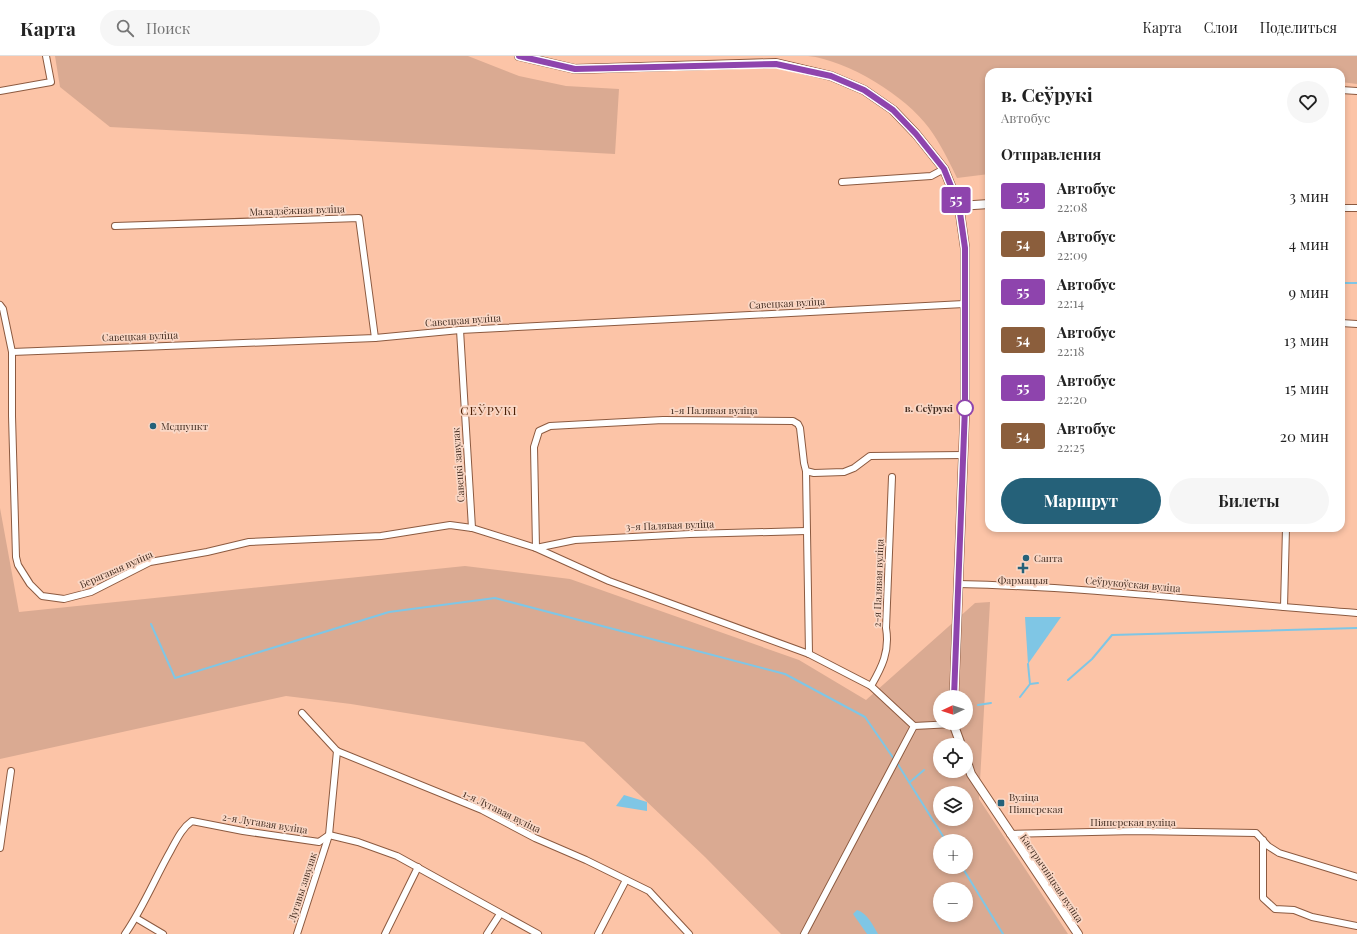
<!DOCTYPE html>
<html lang="ru">
<head>
<meta charset="utf-8">
<style>
	body { margin:0; font-family:"Playfair Display",serif; background:#f6f6f6; color:#222; height:100vh; display:flex; flex-direction:column; font-size:15px; white-space:nowrap }
	* { box-sizing:border-box; margin:0 }
	p { font-size:13px; color:#767676 }
	.icon { flex:none; width:22px; height:22px; fill:none; stroke:currentColor; stroke-width:2; stroke-linecap:round; stroke-linejoin:round }
	.map { position:relative; flex:1; overflow:hidden }
	.details { position:absolute; left:985px; top:12px; width:360px; height:464px; display:flex; flex-direction:column; background:#fff; border-radius:12px; box-shadow:0 2px 6px #0003 }
	.details>* { flex:none }
	.badge { padding:0 8px; border-radius:3px; font-size:14px; line-height:26px }
	.needle { width:26px; rotate:266deg }
	.buttons { position:absolute; left:933px; top:634px; display:grid; gap:8px }
	.buttons a { display:grid; place-items:center; width:40px; height:40px; border-radius:50%; background:#fff; box-shadow:0 2px 6px #0003; font-size:20px }
	.map>.badge { position:absolute; translate:-50% -50%; box-shadow:0 0 0 2px #fff }
	h2 { padding:0 16px; font-size:15px; line-height:36px }
	.round { display:grid; place-items:center; flex:none; width:42px; height:42px; border-radius:21px; background:#f6f6f6 }
	.summary { display:flex; align-items:center; justify-content:space-between; height:68px; padding:0 16px }
	h1 { font-size:19px; font-weight:700; line-height:30px }
	.cta { display:flex; gap:8px; margin-top:auto; padding:8px 16px }
	.cta a { flex:1; height:46px; border-radius:24px; background:#256179; color:#fff; font-size:16px; font-weight:700; line-height:46px; text-align:center }
	.cta a+a { background:#f6f6f6; color:#222 }
	ul { padding:0; list-style:none }
	li { display:flex; align-items:center; gap:12px; height:48px; padding:0 16px }
	li div { flex:1 }
	li b { display:block; font-size:15px }
	li em { font-style:normal }
	li .badge { min-width:44px; font-weight:700; text-align:center }
	header { display:flex; align-items:center; gap:24px; box-sizing:border-box; height:56px; padding:0 20px; background:#fff; border-bottom:1px solid #e0e0e0 }
	header strong { font-size:19px }
	nav { display:flex; gap:22px; margin-inline-start:auto; font-size:14px }
	.search { width:280px; height:36px; background:#f6f6f6; display:flex; align-items:center; gap:10px; box-sizing:border-box; padding:0 14px; border-radius:22px; color:#767676; font-size:15px }
	.map>svg:first-child { display:block }
	.green { fill:#daaa92; fill-rule:evenodd }
	.water { fill:#7fc6e5 }
	.lines { fill:none; stroke-linecap:round; stroke-linejoin:round }
	.stream { stroke:#7fc6e5; stroke-width:2 }
	.minor-casing { stroke:#8c5a40; stroke-width:8 }
	.tertiary-casing { stroke:#8c5a40; stroke-width:10 }
	.minor { stroke:#fff; stroke-width:6 }
	.tertiary { stroke:#fff; stroke-width:8 }
	.line-casing { stroke:#fff; stroke-width:9 }
	.line { stroke:#8e44ad; stroke-width:6 }
	.stop-dot { fill:#fff; stroke:#8e44ad; stroke-width:2 }
	.poi-dot { fill:#256179; stroke:#fad7c5; stroke-width:1.5 }
	.labels { text-anchor:middle; stroke-width:3.5; stroke-linejoin:round; paint-order:stroke }
	.street-label { font-size:10px; fill:#463024; stroke:#fad7c5 }
	.stop-label { font-size:10px; font-weight:bold; fill:#463024; stroke:#fad7c5; text-anchor:end }
	.poi-label { font-size:10px; fill:#463024; stroke:#fad7c5; text-anchor:start }
	.quarter-label { font-size:12px; letter-spacing:1px; fill:#4a1e03; stroke:#fad7c5 }
</style>
</head>
<body>
<header>
<strong>Карта</strong>
<div class="search"><svg class="icon" aria-label="search" viewBox="0 0 24 24"><circle cx="10" cy="10" r="6"/><path d="M15 15l6 6"/></svg>Поиск</div>
<nav><a>Карта</a><a>Слои</a><a>Поделиться</a></nav>
</header>
<div class="map">
<svg width="1357" height="878" viewBox="0 0 1357 878">
	<rect width="100%" height="100%" fill="#fcc4a7"/>
	<g class="green">
		<polygon points="55,0 468,0 519,20 566,30 619,33 615,98 110,71 60,31"/>
		<path d="M808 0H1357V28L1341 26V16H989V118L957 122C949 105 940 87 929 72 906 40 847 4 808 0Z"/>
		<path d="M0 452 19 556 465 510 570 523 799 604 866 644 975 547 990 546 979 743 1068 878H781L705 801 584 686 351 648 286 640 0 703ZM940 641H966V667H940ZM940 689H966V715H940ZM940 737H966V763H940ZM940 785H966V811H940ZM940 833H966V859H940Z"/>
	</g>
	<g class="water">
		<polygon points="1025,561 1061,561 1028,608"/>
		<polygon points="624,739 647,746 647,755 616,750"/>
		<path d="M857 854C867 857 873 869 878 878H867L853 858Z"/>
	</g>
	<g class="lines">
		<g class="stream">
			<polyline points="1341,227 1357,227"/>
			<polyline points="151,568 175,622 389,556 495,542 785,618 865,661 894,703"/>
			<polyline points="1068,624 1092,603 1112,579 1357,572"/>
			<polyline points="1030,628 1038,627"/>
			<polyline points="1020,641 1030,628 1028,608"/>
			<polyline points="978,649 991,647"/>
			<polyline points="897,707 946,785"/>
			<polyline points="910,726 924,714"/>
			<polyline points="962,811 1003,878"/>
		</g>
		<g class="minor-casing">
			<g id="minor">
				<polyline points="1341,34 1357,35"/>
				<polyline points="0,35 51,26 46,0"/>
				<polyline points="842,126 931,120 944,113"/>
				<polyline points="1341,152 1357,152"/>
				<polyline points="115,170 359,162 375,282"/>
				<polyline points="0,249 3,253 12,296 12,360 16,501 18,509 30,528 42,540 64,543 91,536 150,506 207,496 249,486 381,480 450,469 472,472 536,492 609,525 809,598 871,630 914,670"/>
				<polyline points="1341,267 1357,268"/>
				<polyline points="460,274 472,472"/>
				<polyline points="12,296 375,282 460,274 964,248"/>
				<polyline points="806,415 809,598"/>
				<polyline points="806,475 690,478 575,484 536,492 534,391 539,375 550,370 663,364 793,365 798,368 800,372 804,407 806,415 814,417 844,416 854,412 870,400 963,399"/>
				<path d="M958 528C1092 531 1224 547 1357 557"/>
				<polyline points="1284,551 1286,472"/>
				<path d="M871 630C882 611 890 595 886 572L892 421"/>
				<polyline points="302,657 337,695 482,754 535,782 586,804 649,835 689,878"/>
				<polyline points="1010,778 1135,775 1256,777 1268,790 1279,797 1357,821"/>
				<polyline points="1263,784 1263,842 1275,853 1294,854 1312,861 1357,870"/>
				<polyline points="0,792 11,715"/>
				<polyline points="136,862 163,878"/>
				<path d="M125 878C143 852 155 822 171 794 177 783 182 772 192 765L243 775 319 786 329 779 358 786 397 800 538 878"/>
				<polyline points="297,878 329,779 337,695"/>
				<polyline points="385,878 418,811"/>
				<polyline points="487,878 500,858"/>
				<polyline points="598,878 626,824"/>
				<polyline points="804,878 914,670 953,668"/>
			</g>
		</g>
		<g class="tertiary-casing">
			<g id="tertiary">
				<polyline points="519,0 575,13 776,7 831,20 864,34 893,54 916,78 944,113 959,150 965,192 965,351 954,641"/>
				<polyline points="959,150 989,148"/>
				<polyline points="953,667 961,689"/>
				<polyline points="966,703 971,718 1078,878"/>
			</g>
		</g>
		<use href="#minor" class="minor"/>
		<use href="#tertiary" class="tertiary"/>
	</g>
	<g class="lines">
		<g class="line-casing">
			<polyline id="line" points="519,0 575,13 776,8 831,20 864,34 893,54 916,78 944,113 959,150 965,192 965,351 954,641"/>
		</g>
		<use href="#line" class="line"/>
	</g>
	<circle class="stop-dot" cx="965" cy="352" r="8"/>
	<g class="poi-dot">
		<circle cx="153" cy="370" r="4"/>
		<circle cx="1026" cy="502" r="4"/>
		<path d="M1021 506h4v4h4v4h-4v4h-4v-4h-4v-4h4z"/>
		<rect x="997" y="743" width="8" height="8" rx="2"/>
	</g>
	<g class="labels">
		<g class="street-label">
			<text transform="translate(297 154) rotate(-2)" y="4">Маладзёжная вуліца</text>
			<text transform="translate(787 247) rotate(-3)" y="4">Савецкая вуліца</text>
			<text transform="translate(463 264) rotate(-4)" y="4">Савецкая вуліца</text>
			<text transform="translate(140 280) rotate(-2)" y="4">Савецкая вуліца</text>
			<text x="714" y="358">1-я Палявая вуліца</text>
			<text transform="translate(458 409) rotate(-94)" y="4">Савецкі завулак</text>
			<text transform="translate(670 469) rotate(-2)" y="4">3-я Палявая вуліца</text>
			<text transform="translate(116 513) rotate(-24)" y="4">Берагавая вуліца</text>
			<text transform="translate(878 527) rotate(-88)" y="4">2-я Палявая вуліца</text>
			<text transform="translate(1133 528) rotate(5)" y="4">Сеўрукоўская вуліца</text>
			<text transform="translate(502 755) rotate(26)" y="4">1-я Лугавая вуліца</text>
			<text x="1133" y="770">Піянерская вуліца</text>
			<text transform="translate(265 767) rotate(9)" y="4">2-я Лугавая вуліца</text>
			<text transform="translate(1052 822) rotate(56)" y="4">Кастрычніцкая вуліца</text>
			<text transform="translate(302 831) rotate(-72)" y="4">Лугавы завулак</text>
		</g>
		<g class="stop-label">
			<text x="953" y="356">в. Сеўрукі</text>
		</g>
		<g class="poi-label">
			<text x="161" y="374">Медпункт</text>
			<text x="1034" y="506">Санта</text>
			<text x="1023" y="528" text-anchor="middle">Фармацыя</text>
			<text x="1009" y="745">Вуліца<tspan x="1009" dy="12">Піянерская</tspan></text>
		</g>
		<g class="quarter-label">
			<text x="489" y="359">СЕЎРУКІ</text>
		</g>
	</g>
</svg>
<div class="buttons">
<a><svg class="needle" viewBox="-14 -14 28 28"><path d="M0-13l5 13h-10z" fill="#e53935"/><path d="M0 13l5-13h-10z" fill="#767676"/></svg></a>
<a><svg class="icon" aria-label="locate" viewBox="0 0 24 24"><circle cx="12" cy="12" r="6"/><path d="M12 2v4M12 18v4M2 12h4M18 12h4"/></svg></a>
<a><svg class="icon" aria-label="layers" viewBox="0 0 24 24"><path d="M12 4l9 5-9 5-9-5zM3 14l9 5 9-5"/></svg></a>
<a>+</a>
<a>−</a>
</div>
<b class="badge" style="left:956px;top:144px;background:#8e44ad;color:#fff">55</b>
<section class="details">
<div class="summary"><div><h1>в. Сеўрукі</h1><p>Автобус</p></div><a class="round"><svg class="icon" aria-label="heart" viewBox="0 0 24 24"><path d="M12 20l-8-8c-3-5 5-10 8-4 3-6 11-1 8 4z"/></svg></a></div>
<h2>Отправления</h2>
<ul>
<li><span class="badge" style="background:#8e44ad;color:#fff">55</span><div><b>Автобус</b><p>22:08</p></div><em>3 мин</em></li>
<li><span class="badge" style="background:#8b5e3c;color:#fff">54</span><div><b>Автобус</b><p>22:09</p></div><em>4 мин</em></li>
<li><span class="badge" style="background:#8e44ad;color:#fff">55</span><div><b>Автобус</b><p>22:14</p></div><em>9 мин</em></li>
<li><span class="badge" style="background:#8b5e3c;color:#fff">54</span><div><b>Автобус</b><p>22:18</p></div><em>13 мин</em></li>
<li><span class="badge" style="background:#8e44ad;color:#fff">55</span><div><b>Автобус</b><p>22:20</p></div><em>15 мин</em></li>
<li><span class="badge" style="background:#8b5e3c;color:#fff">54</span><div><b>Автобус</b><p>22:25</p></div><em>20 мин</em></li>
</ul>
<div class="cta"><a>Маршрут</a><a>Билеты</a></div>
</section>
</div>
</body>
</html>
